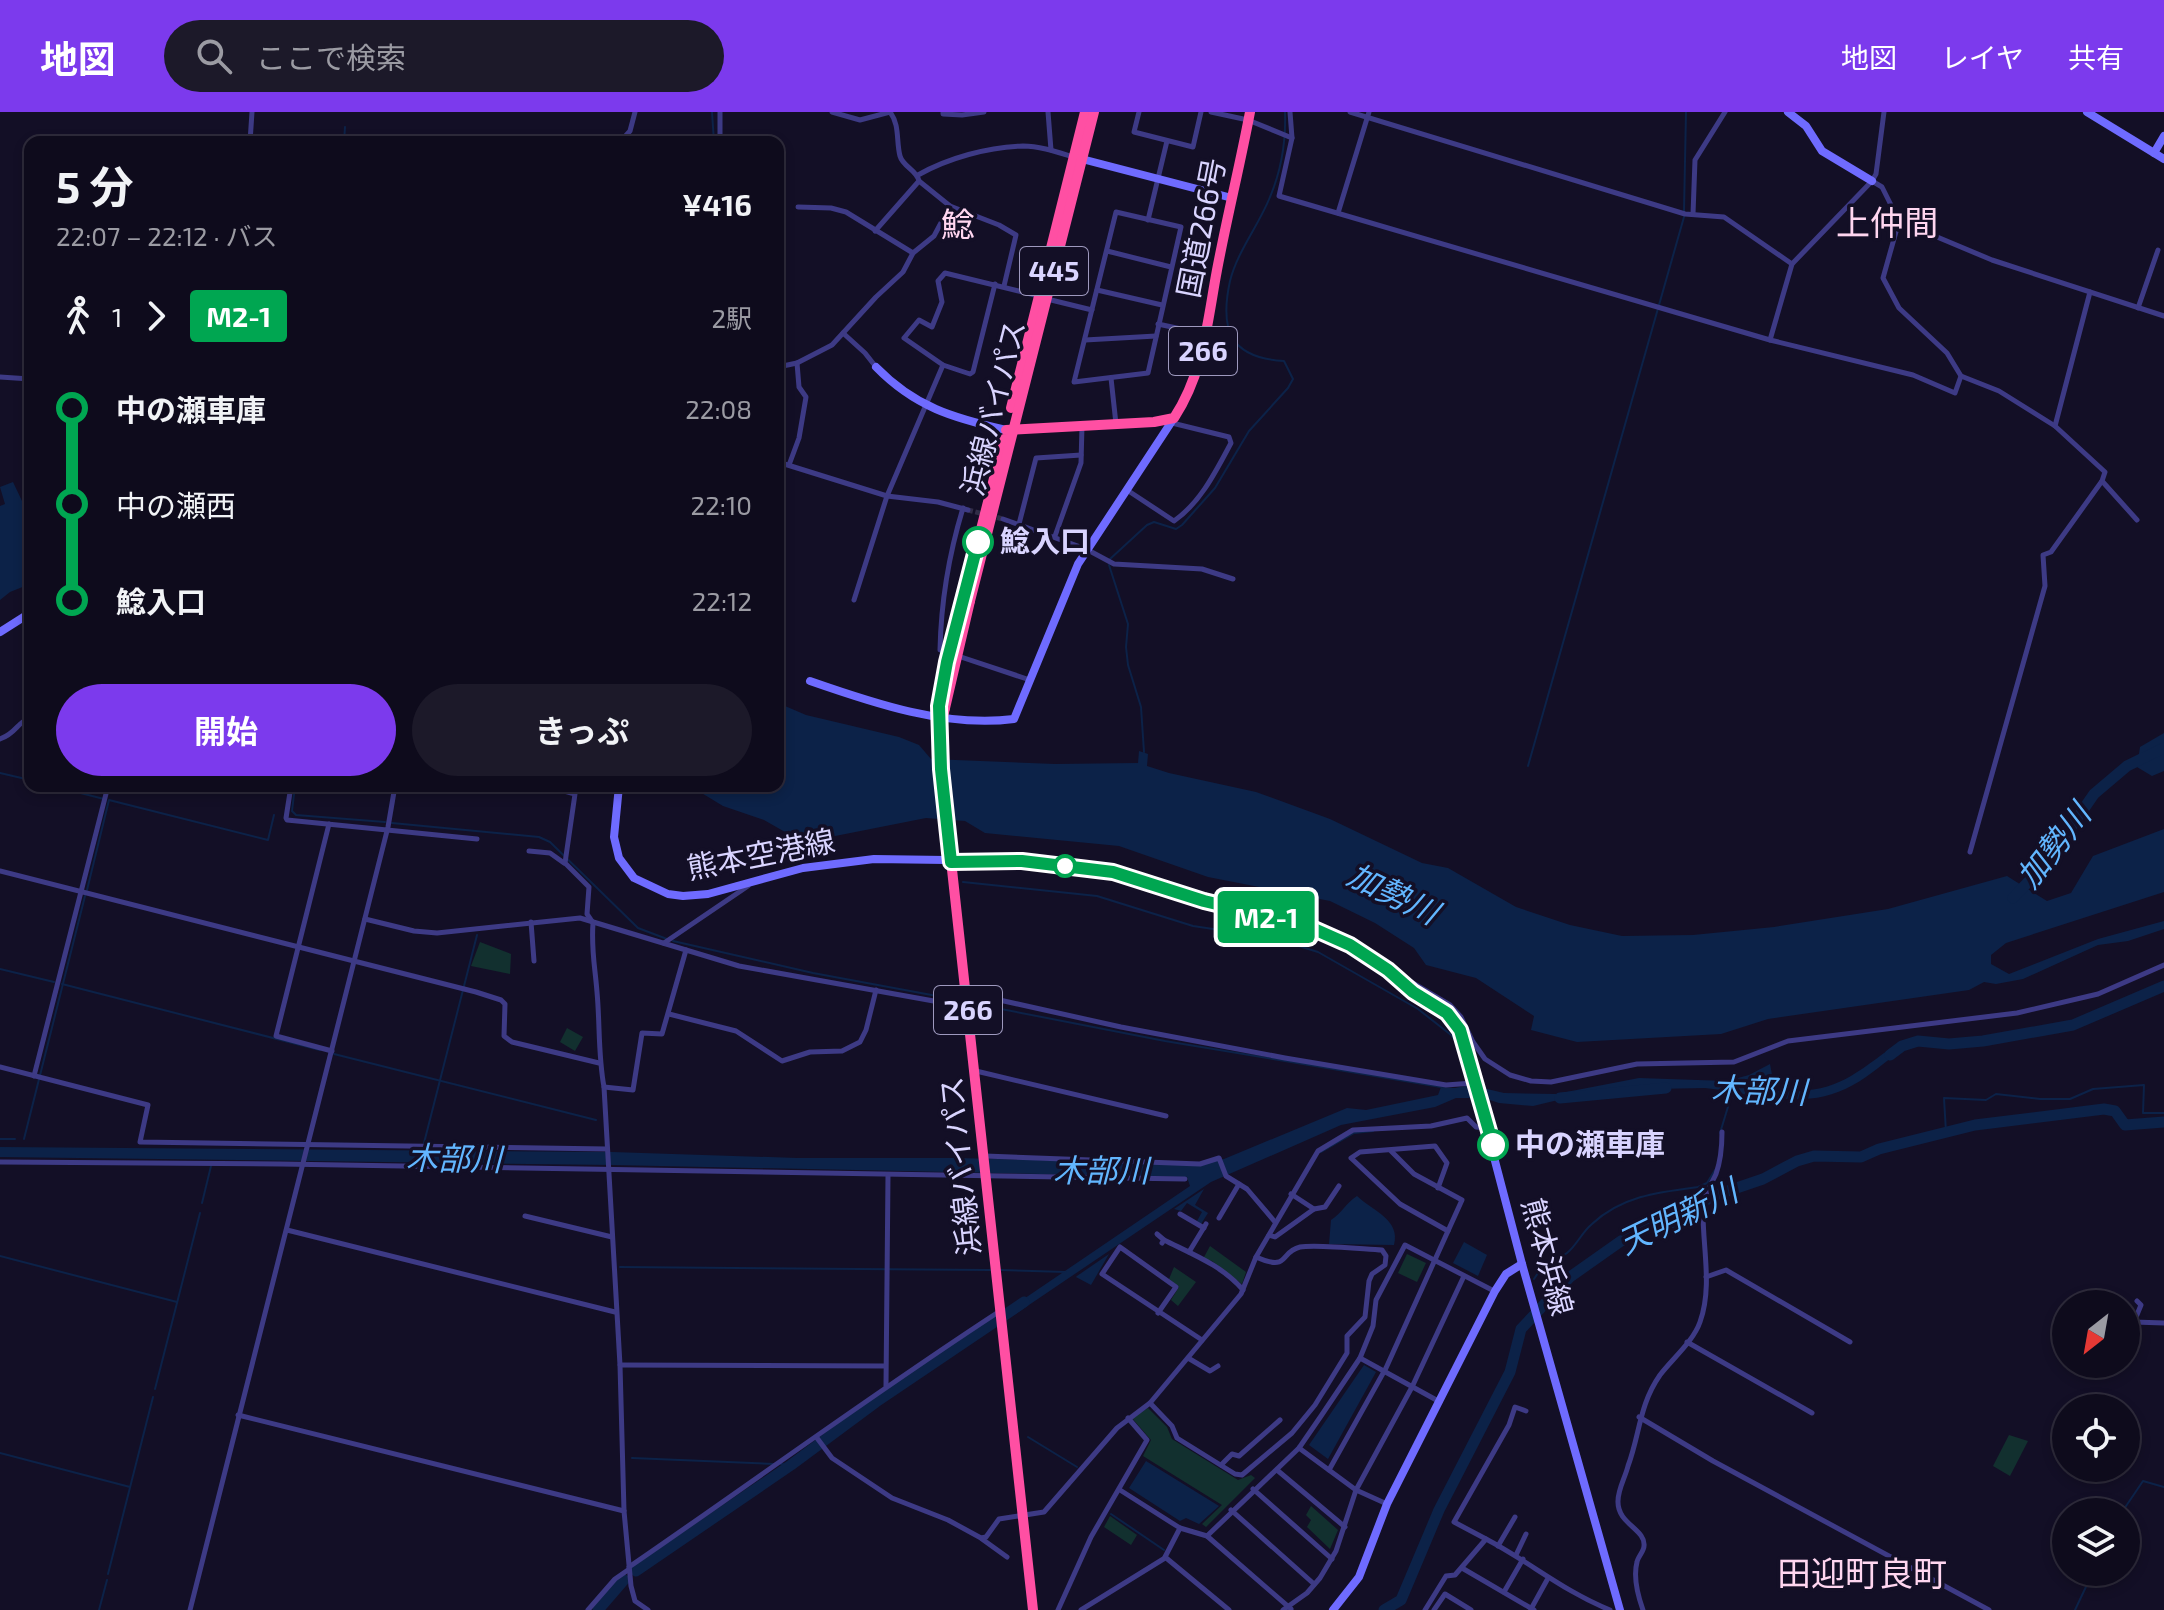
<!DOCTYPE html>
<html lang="ja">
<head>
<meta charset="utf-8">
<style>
	body { margin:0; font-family:"Exo 2","Noto Sans JP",sans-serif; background:#1c1929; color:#f1f3f6; height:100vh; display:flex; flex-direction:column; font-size:30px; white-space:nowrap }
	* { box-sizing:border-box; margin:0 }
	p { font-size:26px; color:#9b9ba3 }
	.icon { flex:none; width:44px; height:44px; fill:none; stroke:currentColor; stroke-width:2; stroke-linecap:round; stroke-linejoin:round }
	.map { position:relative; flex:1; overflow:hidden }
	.panel { position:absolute; left:24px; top:24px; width:760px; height:656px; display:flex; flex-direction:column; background:#0e0b1c; border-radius:16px; box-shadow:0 4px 12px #0003,0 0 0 2px #2e2b3b }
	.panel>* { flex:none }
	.badge { padding:0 16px; border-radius:6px; font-size:28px; line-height:52px }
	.needle { width:52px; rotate:211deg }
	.buttons { position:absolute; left:2052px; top:1178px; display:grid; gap:16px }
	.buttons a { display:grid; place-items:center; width:88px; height:88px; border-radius:50%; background:#0e0b1c; box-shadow:0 4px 12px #0003,0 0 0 2px #2e2b3b; font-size:40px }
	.map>.badge { position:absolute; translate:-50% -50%; box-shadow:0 0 0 4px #fff }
	.legs { display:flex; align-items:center; gap:12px; height:88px; padding:0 32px; font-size:26px }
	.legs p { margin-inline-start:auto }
	.summary { display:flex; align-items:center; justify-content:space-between; height:136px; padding:0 32px }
	h1 { font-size:44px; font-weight:700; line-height:60px }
	.action { display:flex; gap:16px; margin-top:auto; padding:16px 32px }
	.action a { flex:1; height:92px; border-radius:48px; background:#7c3aed; color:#fff; font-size:32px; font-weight:700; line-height:92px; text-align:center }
	.action a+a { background:#1c1929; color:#f1f3f6 }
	ul { padding:0 32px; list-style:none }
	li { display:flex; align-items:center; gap:28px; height:96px; font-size:30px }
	li i { display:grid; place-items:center; width:12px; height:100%; margin:0 10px; background:currentColor }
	li i::after { content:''; width:20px; height:20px; margin:-10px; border:6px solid; border-radius:50%; background:#0e0b1c }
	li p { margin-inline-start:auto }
	li:first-child i { background:linear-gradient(#0000 50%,currentColor 0) }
	li:last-child i { background:linear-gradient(currentColor 50%,#0000 0) }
	header { display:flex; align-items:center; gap:48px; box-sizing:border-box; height:112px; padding:0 40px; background:#7c3aed; color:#fff }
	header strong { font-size:38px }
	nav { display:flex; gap:44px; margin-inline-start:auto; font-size:28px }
	.search { width:560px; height:72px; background:#1c1929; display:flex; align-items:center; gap:20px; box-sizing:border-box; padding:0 28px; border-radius:44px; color:#9b9ba3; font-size:30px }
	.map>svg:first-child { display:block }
	.green { fill:#12302f }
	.water { fill:#0c2248 }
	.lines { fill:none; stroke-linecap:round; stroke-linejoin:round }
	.stream { stroke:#0c2248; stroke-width:2 }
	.river { stroke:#0c2248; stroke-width:11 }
	.street-tunnel { stroke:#312d47; stroke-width:5; stroke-dasharray:5 2.5; stroke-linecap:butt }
	.street { stroke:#3d3a85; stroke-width:5 }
	.secondary { stroke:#6f6bff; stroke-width:8 }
	.highway { stroke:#ff4fa3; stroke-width:10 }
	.highway-bridge { stroke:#ff4fa3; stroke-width:10 }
	.line-1-casing { stroke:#fff; stroke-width:18 }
	.line-1 { stroke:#00a651; stroke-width:12 }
	.stop-1-dot { fill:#fff; stroke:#00a651; stroke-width:4 }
	.labels { text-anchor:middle; stroke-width:7; stroke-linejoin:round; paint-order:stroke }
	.shield { fill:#130f26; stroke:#9e99be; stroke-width:2 }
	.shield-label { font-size:28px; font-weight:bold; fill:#d9d4ff }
	.street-label { font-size:30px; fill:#d9d4ff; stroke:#130f26 }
	.stop-label { font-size:30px; font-weight:bold; fill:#d9d4ff; stroke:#130f26; text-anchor:start }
	.water-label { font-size:32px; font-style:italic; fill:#62b6ff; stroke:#130f26 }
	.quarter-label { font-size:34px; fill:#ffd6f0; stroke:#130f26 }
</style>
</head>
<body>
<header>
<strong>地図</strong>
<div class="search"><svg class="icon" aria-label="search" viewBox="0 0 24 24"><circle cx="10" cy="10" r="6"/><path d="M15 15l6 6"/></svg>ここで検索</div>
<nav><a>地図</a><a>レイヤ</a><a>共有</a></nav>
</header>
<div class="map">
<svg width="2164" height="1498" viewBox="0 0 2164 1498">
	<rect width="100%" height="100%" fill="#130f26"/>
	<g class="green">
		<polygon points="480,830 511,842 510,862 471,854"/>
		<polygon points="567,916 583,925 575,939 560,930"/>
		<polygon points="1210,1134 1246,1160 1242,1172 1212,1149 1203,1147"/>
		<polygon points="1407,1142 1426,1151 1417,1170 1398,1161"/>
		<polygon points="1174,1155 1196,1170 1178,1194 1171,1188 1179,1175 1169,1167"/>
		<polygon points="1148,1296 1167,1315 1172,1327 1238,1368 1251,1363 1255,1366 1206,1415 1202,1412 1222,1393 1143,1344 1151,1328 1132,1306"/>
		<polygon points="2009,1323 2028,1329 2010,1364 1993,1354"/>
		<polygon points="1311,1394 1338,1418 1330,1437 1307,1415 1311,1408 1306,1403"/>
		<polygon points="1110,1404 1137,1423 1131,1433 1104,1415"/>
	</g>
	<g class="water">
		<polygon points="13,370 22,389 30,386 30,472 10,480 0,488 0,394 5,392 0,375"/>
		<polygon points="778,591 806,603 899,625 919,633 931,647 1055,652 1138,651 1139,639 1148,642 1147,654 1169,661 1256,680 1330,707 1422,751 1448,756 1516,795 1570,813 1622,824 1693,823 1774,815 1888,797 2007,764 2047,789 2071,781 2093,744 2164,717 2164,780 2006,831 1991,843 1991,852 2009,862 2098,827 2164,809 2164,817 2128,829 2098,833 2023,867 1996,872 1984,870 1969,878 1768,907 1721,922 1577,930 1531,918 1534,904 1476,866 1426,853 1414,836 1375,811 1330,789 1208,765 1119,734 985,721 965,709 926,706 815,728 799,728 764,708 723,694 690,674 778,674"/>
		<polygon points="2164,621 2164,659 2152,664 2137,655 2140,635"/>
		<path d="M1898 931 1900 940C1884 950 1870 964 1853 973 1816 994 1781 987 1741 982L1734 987 1729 984V979L1705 976 1600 978 1533 994 1499 991 1484 986H1456L1435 995 1341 1013 1211 1070 1014 1203 1012 1195 1190 1074 1187 1065 613 1053 0 1045V1035L612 1040 797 1046H957L1200 1052 1224 1047 1347 996 1366 998 1438 983 1441 975 1455 976 1470 973 1504 981 1556 982 1639 966 1727 969 1749 963 1770 952 1775 979C1837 982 1850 965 1898 931Z"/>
		<polygon points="1204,1077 1195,1093 1208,1101 1201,1112 1197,1109 1202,1100 1187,1091 1181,1099 1174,1097"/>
		<path d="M1357 1084C1373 1099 1401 1108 1394 1133L1329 1132 1331 1108C1342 1101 1346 1091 1357 1084Z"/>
		<polygon points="1464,1130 1487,1143 1478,1164 1453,1151"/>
		<polygon points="1109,1142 1091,1173 1076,1165 1077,1164"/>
		<polygon points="1364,1253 1376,1260 1328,1347 1309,1333"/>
		<polygon points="1146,1349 1219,1394 1199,1412 1186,1406 1180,1409 1129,1376"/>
	</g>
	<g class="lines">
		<g class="stream">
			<polyline points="712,0 714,30"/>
			<polyline points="344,30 345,15"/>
			<polyline points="1684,99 1686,0"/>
			<path d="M1110 447 1147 413 1154 410 1176 417 1182 413 1215 376 1249 319 1288 276 1293 267 1284 249C1231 246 1219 219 1230 169 1237 140 1259 113 1270 85 1281 59 1286 28 1285 0"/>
			<polyline points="1109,453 1128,512 1126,535 1128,553 1141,595 1144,640"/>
			<polyline points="1528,654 1684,105"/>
			<polyline points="0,661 30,668"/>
			<polyline points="53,674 104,687"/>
			<polyline points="295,674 292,699 296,703 385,710"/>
			<polyline points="392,711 539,725 550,730 638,816 667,827"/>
			<polyline points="963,770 1097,784 1193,814 1273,826 1318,840 1418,897 1451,923 1461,936"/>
			<polyline points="87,778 109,688 268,728 274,703"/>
			<polyline points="673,829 813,861 964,889"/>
			<polyline points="0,857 54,870"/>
			<polyline points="62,872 320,938"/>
			<polyline points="970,891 1165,929 1441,975"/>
			<polyline points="334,942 596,1008"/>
			<polyline points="1476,963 1480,975"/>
			<polyline points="1946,1020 1944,986 1986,988 1996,982 2040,987 2070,987 2093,977 2144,973 2143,1001 2164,1001"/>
			<polyline points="1720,1021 1731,985"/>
			<polyline points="0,1027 15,1027"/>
			<polyline points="24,1027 85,784"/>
			<polyline points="424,1031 477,823"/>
			<polyline points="1321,1040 1354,1021 1373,1019"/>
			<polyline points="202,1091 211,1054"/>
			<polyline points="0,1144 177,1190"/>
			<polyline points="620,1155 990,1158"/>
			<polyline points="1001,1158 1066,1160"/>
			<path d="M1534 1167C1549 1143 1553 1153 1567 1141 1577 1133 1582 1120 1592 1112 1622 1084 1659 1080 1698 1075L1707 1071 1715 1058"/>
			<polyline points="155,1277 200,1101"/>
			<polyline points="1028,1325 1077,1355"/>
			<polyline points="0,1341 130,1375"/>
			<polyline points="632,1346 774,1352"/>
			<polyline points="781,1352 791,1353"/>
			<polyline points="2122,1400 2143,1369 2164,1375"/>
			<polyline points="1111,1402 1164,1438"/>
			<polyline points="108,1462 153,1285"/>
			<polyline points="99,1498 107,1468"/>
			<polyline points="2075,1498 2093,1460"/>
		</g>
		<g class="river">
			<polyline points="2013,786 2047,750 2094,682 2127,654 2164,636"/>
			<polyline points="1890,943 1902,934 1918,929 1949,932 1983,929 2073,913 2164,874"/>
			<polyline points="1560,986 1666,976"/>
			<polyline points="636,1459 791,1353 876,1290 1024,1190"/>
			<polyline points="598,1498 624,1468"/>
			<polyline points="1384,1498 1401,1488 1439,1398 1510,1260 1521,1217 1570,1165 1621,1129 1650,1115 1680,1109 1691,1104 1698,1093 1713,1084 1763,1067 1797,1049 1814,1044 1861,1045 1879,1037 1975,1013 2104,997 2115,999 2125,1013 2164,1010"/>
		</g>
		<polyline class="street-tunnel" points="968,398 1003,407"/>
		<g class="street">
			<polyline points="720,0 720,30"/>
			<path d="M832 0 860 8 890 0C900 13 896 29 900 44 903 55 917 58 919 69L950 94 999 113 1016 123 1004 174"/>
			<polyline points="943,0 943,2 962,3 984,0"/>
			<polyline points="1048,0 1051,38"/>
			<polyline points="1139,0 1134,20 1193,35 1201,0"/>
			<polyline points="1211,0 1248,8 1292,26"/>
			<polyline points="1290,0 1292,26 1279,84 1770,228 1913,263 1955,281 1961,264"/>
			<polyline points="1350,0 1685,102 1724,105 1792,152"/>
			<polyline points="250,30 252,0"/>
			<polyline points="620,30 630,19 635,0"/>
			<path d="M918 63C948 46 988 35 1023 34 1040 34 1057 40 1073 45"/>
			<polyline points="1872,69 1882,75 1899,109 1992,148 2164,204"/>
			<polyline points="798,95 831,96 846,100 913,141"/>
			<polygon points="1116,100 1181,115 1148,261 1074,270"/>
			<polyline points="1338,101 1369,0"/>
			<polyline points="1693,102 1695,48 1725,0"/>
			<polyline points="1148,108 1167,29"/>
			<polyline points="1899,109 1883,166 1899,196 1947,241 1961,264 1999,279 2055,314 2105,360 2102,369 2051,440 2043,443 2045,474 1970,740"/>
			<polyline points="875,119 919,69"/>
			<polyline points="1107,139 1171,155"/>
			<polyline points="1097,178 1162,193"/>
			<polyline points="1047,187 1092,198"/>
			<polyline points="2138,196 2158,138"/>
			<polyline points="1158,212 1204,222"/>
			<polyline points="843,221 865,241 876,255"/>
			<polyline points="1085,228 1156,224"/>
			<polyline points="1770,228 1792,152 1872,69 1876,62 1884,0"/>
			<polyline points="943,253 970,262 973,260 995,172"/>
			<polyline points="778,255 797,251 832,233 876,185 903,160 913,141 934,124 950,94"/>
			<polyline points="0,265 30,267"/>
			<polyline points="1111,266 1116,312"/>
			<polyline points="2055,314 2090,180"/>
			<polyline points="778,350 887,384 938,390 968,398"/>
			<polyline points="789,353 799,326 806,285 799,275 797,251"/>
			<polyline points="2102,369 2137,408"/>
			<path d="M1127 378 1174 409C1201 390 1216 359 1231 331L1229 325 1172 311"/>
			<path d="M963 396C949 442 941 490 940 538L1030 568"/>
			<polyline points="1003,407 1086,437 1114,452 1202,457 1233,467"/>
			<polyline points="1019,412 1036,346 1081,343"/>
			<polyline points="1055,424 1081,351 1082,314"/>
			<polyline points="854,488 887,384 943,253 904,226 919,208 932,215 942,190 938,169 945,161 1039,184"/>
			<path d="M0 627C17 621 16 611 30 606"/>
			<polyline points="291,674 286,706 287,708 477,727"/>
			<path d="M507 674 557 677 575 682 565 751 589 775 587 802 593 811C591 838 595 854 597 880 600 912 598 943 604 975L620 1253 624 1399 631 1474 635 1489 648 1498"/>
			<polyline points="329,712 276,924 332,939"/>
			<polyline points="529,739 550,741 564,751"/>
			<polyline points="0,759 476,880 501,888 505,892 504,924 512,930 599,951"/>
			<polyline points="365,807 414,819 437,821 580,806 739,854 967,895"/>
			<polyline points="531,810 534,849"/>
			<polyline points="664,831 748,774"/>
			<polyline points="1396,861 1450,893 1461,905 1473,930 1485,947 1510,963 1531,969 1551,970 1637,952 1734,950 1788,929 2017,901 2098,882 2164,853"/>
			<polyline points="968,881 1121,915 1285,946 1446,973 1473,971"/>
			<polyline points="669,902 736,919 782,949 810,940 842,939 860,930 866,918 876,878"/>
			<polyline points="0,955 148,993 140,1030 607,1037"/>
			<polyline points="976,959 1166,1004"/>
			<polyline points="34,964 108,674"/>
			<polyline points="604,975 633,978 642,921 662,922 686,838"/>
			<polyline points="985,1044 1200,1052 1219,1046 1226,1064 1247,1077 1275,1110"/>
			<polyline points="0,1050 281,1052 1185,1067"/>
			<polyline points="1438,1076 1447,1051 1435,1034 1360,1040 1351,1046 1400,1092 1448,1119"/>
			<polyline points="1314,1097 1325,1095 1339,1074"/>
			<polyline points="1180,1102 1204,1116"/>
			<polyline points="525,1104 612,1125"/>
			<polyline points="1219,1106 1239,1072"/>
			<polyline points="287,1118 615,1200"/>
			<polyline points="1157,1122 1164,1128"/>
			<polyline points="1269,1123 1275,1125 1314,1097 1291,1082"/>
			<path d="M1162 1131 1164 1128C1192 1142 1223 1154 1243 1178"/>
			<polyline points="1189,1140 1206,1112"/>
			<polyline points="1706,1165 1726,1158 1850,1230"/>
			<polyline points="2137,1189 2141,1193 2134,1210 2164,1211"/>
			<polyline points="1158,1201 1176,1175 1120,1135 1102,1162 1202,1228"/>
			<polyline points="1687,1230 1812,1301"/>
			<polyline points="1188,1246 1210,1259 1218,1254"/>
			<polyline points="1360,1246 1440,1290"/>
			<polyline points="620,1253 885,1254"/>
			<polyline points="886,1274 888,1063"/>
			<path d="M1150 1291 1172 1314 1177 1326 1235 1362 1242 1363 1292 1321 1315 1293 1347 1241V1224L1365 1205 1369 1169 1372 1162 1385 1153 1386 1144 1382 1138C1363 1137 1316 1132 1300 1135 1279 1140 1290 1160 1256 1145"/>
			<polyline points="238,1303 624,1399"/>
			<polyline points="1639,1305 1713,1349 1989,1498"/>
			<polyline points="817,1326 832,1346 892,1386 948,1408 981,1426 986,1425 999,1407 1044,1400 1117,1316 1150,1291 1241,1182 1256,1145 1318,1039 1353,1018 1431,1014 1467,1006 1476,1015 1487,1016"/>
			<polyline points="1299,1336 1356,1378 1387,1392"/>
			<polyline points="1221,1353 1232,1342 1239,1344 1280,1308"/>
			<polyline points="1277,1358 1345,1415"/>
			<polyline points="1329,1358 1386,1256 1462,1088 1414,1062 1391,1039"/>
			<polyline points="1253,1377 1332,1447"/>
			<polyline points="1120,1378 1180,1416 1165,1445 1229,1498"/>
			<polyline points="1231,1398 1314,1472"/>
			<polyline points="1180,1416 1207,1424 1291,1497"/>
			<polyline points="1207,1424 1299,1336 1321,1304 1360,1246 1373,1214 1376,1188 1405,1133 1494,1179"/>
			<polyline points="982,1427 1007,1445"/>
			<polyline points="1486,1427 1454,1410 1509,1313 1515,1295 1526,1299"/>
			<polyline points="1498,1434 1515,1405"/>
			<polyline points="1516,1443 1526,1422"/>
			<path d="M629 1455C753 1370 874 1281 1000 1199"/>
			<polyline points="1462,1456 1534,1498"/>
			<polyline points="1504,1480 1523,1447"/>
			<polyline points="1531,1497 1547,1468"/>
			<polyline points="190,1498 388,715 395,674"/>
			<polyline points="588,1498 615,1467 628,1458"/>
			<polyline points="1058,1498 1091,1425 1147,1328 1128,1306"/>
			<polyline points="1081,1498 1165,1446"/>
			<polyline points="1283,1498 1307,1481 1320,1466 1336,1439 1356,1378 1412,1275 1464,1164"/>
			<path d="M1425 1498 1446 1464 1455 1463 1486 1427C1530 1450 1563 1479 1610 1498"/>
			<polyline points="1434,1498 1445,1482 1471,1498"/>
			<path d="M1643 1498C1638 1484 1633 1465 1637 1450 1638 1445 1644 1439 1644 1434 1646 1417 1617 1412 1618 1389 1618 1377 1625 1366 1628 1354 1640 1322 1639 1293 1660 1263 1672 1247 1693 1230 1700 1210 1713 1174 1702 1133 1703 1095 1703 1083 1711 1073 1716 1062 1721 1048 1722 1034 1722 1020"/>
		</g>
		<g class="secondary">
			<polyline points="1788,0 1806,14 1822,39 1872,69"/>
			<polyline points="2087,0 2164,47"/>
			<polyline points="2154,41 2164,24"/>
			<polyline points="1078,46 1232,86"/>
			<path d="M876 255C915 295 953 306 1006 318"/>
			<polyline points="0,520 30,501"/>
			<path d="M810 569C873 591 946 616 1014 607L1078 452 1174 306"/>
			<polyline points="619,674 614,725 619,746 634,766 668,782 683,784 708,782 803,756 874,747 1022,749 1113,760 1204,789 1305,813 1350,833 1447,901 1460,918 1468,946 1522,1152 1620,1498"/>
			<polyline points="1333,1498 1359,1465 1387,1392 1495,1179 1506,1162 1522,1152"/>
		</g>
		<g class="highway">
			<polyline points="1011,296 1085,0"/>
			<path d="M1006 318 1154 310 1174 306C1204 260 1207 211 1217 158 1227 105 1240 53 1250 0"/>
			<polyline points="963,488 1004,327"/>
			<polyline points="970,489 1094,0"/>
			<polyline points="945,596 939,623 941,657 1033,1498"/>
		</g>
		<g class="highway-bridge">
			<polyline points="939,592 963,488"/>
			<polyline points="945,596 970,489"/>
		</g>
	</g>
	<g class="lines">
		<g class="line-1-casing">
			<polyline id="line-1" points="978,430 947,550 939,594 941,657 951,750 1022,749 1113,760 1204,789 1305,813 1350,833 1388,858 1413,880 1447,901 1460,918 1493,1033"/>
		</g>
		<use href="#line-1" class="line-1"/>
	</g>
	<g class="stop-1-dot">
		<circle cx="978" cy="430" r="14"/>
		<circle cx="1065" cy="754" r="10"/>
		<circle cx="1493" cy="1033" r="14"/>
	</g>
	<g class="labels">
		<g class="shield">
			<rect x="1020" y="135" width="68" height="48" rx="6"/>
			<rect x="1169" y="215" width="68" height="48" rx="6"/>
			<rect x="934" y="874" width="68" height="48" rx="6"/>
		</g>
		<g class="shield-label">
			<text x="1054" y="169">445</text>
			<text x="1203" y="249">266</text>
			<text x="968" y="908">266</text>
		</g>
		<g class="street-label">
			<text transform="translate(1202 116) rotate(-79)" y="10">国道266号</text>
			<text transform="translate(994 296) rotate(-76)" y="10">浜線バイパス</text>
			<text transform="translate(761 743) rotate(-11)" y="10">熊本空港線</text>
			<text transform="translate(961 1054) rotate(-96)" y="10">浜線バイパス</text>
			<text transform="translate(1547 1145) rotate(75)" y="10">熊本浜線</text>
		</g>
		<g class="stop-label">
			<text x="1000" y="440">鯰入口</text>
			<text x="1515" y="1043">中の瀬車庫</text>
		</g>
		<g class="water-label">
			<text transform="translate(2054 734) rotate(-52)" y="11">加勢川</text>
			<text transform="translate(1393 782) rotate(26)" y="11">加勢川</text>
			<text transform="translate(1759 979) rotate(2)" y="11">木部川</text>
			<text transform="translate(454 1047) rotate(1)" y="11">木部川</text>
			<text x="1101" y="1070">木部川</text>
			<text transform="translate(1678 1105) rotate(-26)" y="11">天明新川</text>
		</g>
		<g class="quarter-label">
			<text x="1887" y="123">上仲間</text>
			<text x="958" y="125">鯰</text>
			<text x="1862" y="1474">田迎町良町</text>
		</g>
	</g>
</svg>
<div class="buttons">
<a><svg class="needle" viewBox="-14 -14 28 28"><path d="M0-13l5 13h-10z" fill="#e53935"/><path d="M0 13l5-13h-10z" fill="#9b9ba3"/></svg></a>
<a><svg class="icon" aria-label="locate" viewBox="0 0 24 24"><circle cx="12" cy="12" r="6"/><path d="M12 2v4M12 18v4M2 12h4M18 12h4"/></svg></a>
<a><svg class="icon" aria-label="layers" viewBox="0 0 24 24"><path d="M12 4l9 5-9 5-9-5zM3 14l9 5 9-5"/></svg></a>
</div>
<b class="badge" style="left:1266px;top:805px;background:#00a651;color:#fff">M2-1</b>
<section class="panel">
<div class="summary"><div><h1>5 分</h1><p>22:07 – 22:12 · バス</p></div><b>¥416</b></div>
<div class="legs"><svg class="icon" aria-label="walk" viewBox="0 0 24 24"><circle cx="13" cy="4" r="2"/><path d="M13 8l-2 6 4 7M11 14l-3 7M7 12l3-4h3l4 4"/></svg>1<svg class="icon" aria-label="forward" viewBox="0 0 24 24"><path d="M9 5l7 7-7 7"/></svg><b class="badge" style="background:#00a651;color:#fff">M2-1</b><p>2駅</p></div>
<ul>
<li><i style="color:#00a651"></i><b>中の瀬車庫</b><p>22:08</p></li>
<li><i style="color:#00a651"></i><span>中の瀬西</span><p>22:10</p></li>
<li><i style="color:#00a651"></i><b>鯰入口</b><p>22:12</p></li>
</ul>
<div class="action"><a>開始</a><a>きっぷ</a></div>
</section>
</div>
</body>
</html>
